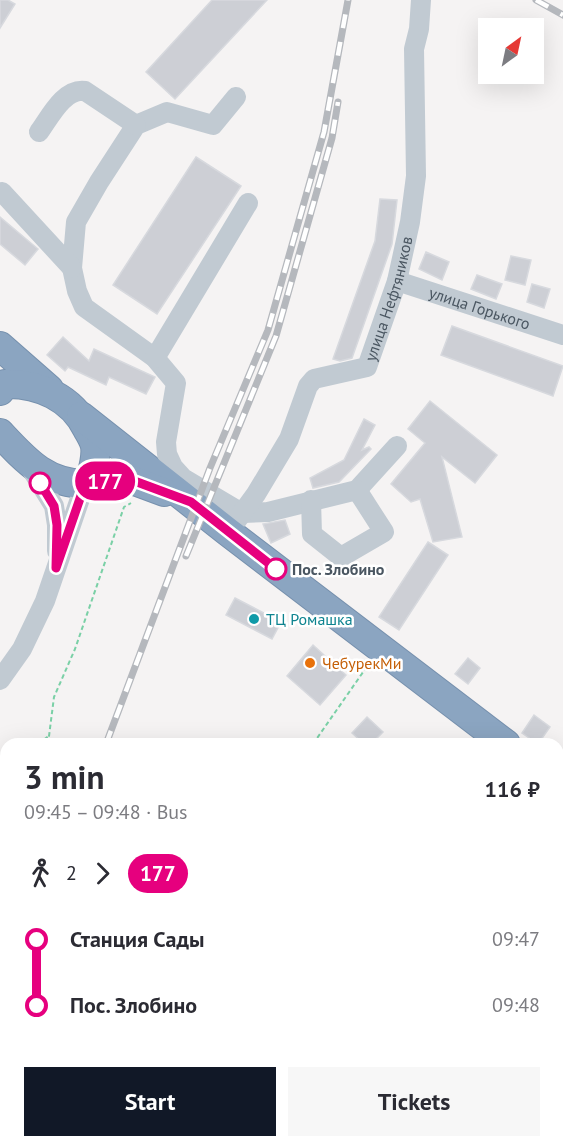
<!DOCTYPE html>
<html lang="en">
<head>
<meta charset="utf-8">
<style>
	body { margin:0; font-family:"PT Sans",sans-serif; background:#f7f7f7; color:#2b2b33; height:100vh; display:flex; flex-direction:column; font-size:22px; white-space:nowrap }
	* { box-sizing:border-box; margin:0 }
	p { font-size:20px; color:#7c7c81 }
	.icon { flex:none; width:33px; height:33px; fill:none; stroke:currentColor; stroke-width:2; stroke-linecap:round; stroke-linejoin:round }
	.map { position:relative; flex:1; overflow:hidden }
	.details { position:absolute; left:0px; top:738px; width:564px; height:410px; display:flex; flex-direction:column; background:#fff; border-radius:18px 18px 0 0; box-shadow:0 6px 24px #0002 }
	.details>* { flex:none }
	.badge { padding:0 12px; border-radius:20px; font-size:21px; line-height:39px }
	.needle { width:39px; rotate:33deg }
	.tools { position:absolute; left:478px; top:18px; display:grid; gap:12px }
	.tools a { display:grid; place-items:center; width:66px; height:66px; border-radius:0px; background:#fff; box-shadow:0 6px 24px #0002; font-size:30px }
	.map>.badge { position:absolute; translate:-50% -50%; box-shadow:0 0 0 3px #fff }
	.legs { display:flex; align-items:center; gap:9px; height:66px; padding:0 24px; font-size:20px }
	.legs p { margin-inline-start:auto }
	.head { display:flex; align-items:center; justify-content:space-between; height:102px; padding:0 24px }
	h1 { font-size:33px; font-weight:700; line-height:45px }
	.cta { display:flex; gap:12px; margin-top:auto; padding:12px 24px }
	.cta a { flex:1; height:69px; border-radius:0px; background:#111827; color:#fff; font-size:24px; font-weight:700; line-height:69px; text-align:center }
	.cta a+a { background:#f7f7f7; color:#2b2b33 }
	ul { padding:0 24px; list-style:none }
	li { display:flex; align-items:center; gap:21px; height:66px; font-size:22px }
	li i { display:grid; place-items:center; width:9px; height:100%; margin:0 8px; background:currentColor }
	li i::after { content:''; width:15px; height:15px; margin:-8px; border:4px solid; border-radius:50%; background:#fff }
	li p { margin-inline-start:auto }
	li:first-child i { background:linear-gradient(#0000 50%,currentColor 0) }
	li:last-child i { background:linear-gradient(currentColor 50%,#0000 0) }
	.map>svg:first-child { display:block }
	.building { fill:#cdcfd5; stroke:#d7d9de; stroke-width:1.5 }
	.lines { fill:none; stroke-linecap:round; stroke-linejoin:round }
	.highway-casing { stroke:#7690ad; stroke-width:30 }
	.path { stroke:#7ad0a6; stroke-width:2; stroke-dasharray:4.5 3; stroke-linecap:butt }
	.minor { stroke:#c1cad2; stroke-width:20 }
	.highway { stroke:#8ba5c1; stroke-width:28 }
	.rail-casing { stroke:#b5b8bd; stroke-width:7 }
	.rail { stroke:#fff; stroke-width:4.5; stroke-dasharray:14; stroke-linecap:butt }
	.line-1-casing { stroke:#fff; stroke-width:14 }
	.line-1 { stroke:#e6007e; stroke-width:9 }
	.stop-1-dot { fill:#fff; stroke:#e6007e; stroke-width:3 }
	.culture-dot { fill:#0f9aa8; stroke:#fff; stroke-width:2 }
	.food-dot { fill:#e8710a; stroke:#fff; stroke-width:2 }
	.labels { text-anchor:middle; stroke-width:5; stroke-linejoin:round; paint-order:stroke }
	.street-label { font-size:16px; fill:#4a5661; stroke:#fff }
	.stop-label { font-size:16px; font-weight:bold; fill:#4a5661; stroke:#fff; text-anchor:start }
	.culture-label { font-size:16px; fill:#0d838f; stroke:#fff; text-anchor:start }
	.food-label { font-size:16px; fill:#c56008; stroke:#fff; text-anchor:start }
</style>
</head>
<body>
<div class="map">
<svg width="563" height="1147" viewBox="0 0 563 1147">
	<rect width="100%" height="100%" fill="#f5f3f3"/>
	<g class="building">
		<polygon points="0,0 8,0 15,4 0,28"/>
		<polygon points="212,0 267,0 175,99 146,72"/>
		<polygon points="196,157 241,186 157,314 113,285"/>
		<polygon points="380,199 397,200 392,244 352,358 340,361 333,359 375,241"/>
		<polygon points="0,217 38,249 25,265 0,244"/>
		<polygon points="426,252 449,262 442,280 419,269"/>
		<polygon points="511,256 531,260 525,285 505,280"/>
		<polygon points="477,275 502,284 496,299 471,289"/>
		<polygon points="532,284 550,289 544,308 527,302"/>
		<polygon points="452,326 563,366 553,396 441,355"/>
		<polygon points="63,337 89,361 94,349 155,377 146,394 109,377 106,385 68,367 65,371 47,355"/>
		<polygon points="430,401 497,455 475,483 442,457 462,537 433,542 420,499 411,502 391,484 425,443 408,429"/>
		<polygon points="364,419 375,425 362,450 369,447 371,449 339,482 313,488 310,478 344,460"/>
		<polygon points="285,520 290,534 271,543 263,524"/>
		<polygon points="428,542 448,555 399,630 379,617"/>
		<polygon points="235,598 281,622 272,639 226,615"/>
		<polygon points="313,645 346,675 320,705 287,676"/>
		<polygon points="468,658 480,668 468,684 455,674"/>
		<polygon points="534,715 550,727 538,744 522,733"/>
		<polygon points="367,717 383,732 371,744 364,744 352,733"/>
	</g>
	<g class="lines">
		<g class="highway-casing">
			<g id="highway">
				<polyline points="0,346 49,389"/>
				<path d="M0 391 5 384C39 383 72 398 87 429 90 434 94 441 95 446 97 459 92 472 89 484 47 485 26 461 0 433"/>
				<polyline points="81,416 228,532 506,744"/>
				<polyline points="89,484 129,479 164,492"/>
				<polyline points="558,784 563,788"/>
			</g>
		</g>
		<g class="path">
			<polyline points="38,744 50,735"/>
			<polyline points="48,744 54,697 75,649 124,507 131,503"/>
			<polyline points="313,744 368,665"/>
			<polyline points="0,772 6,768"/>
			<polyline points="0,879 6,862"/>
			<polyline points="0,890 6,893"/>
			<polyline points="0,999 6,984"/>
			<polyline points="0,1068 6,1052"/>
		</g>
		<g class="minor">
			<polyline points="236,97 213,125 167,112 136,125 99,182 76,222 72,268 77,291 84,307 155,358 176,383 166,442 167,454 173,467 183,478 242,513 268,512 357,490 397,446"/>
			<path d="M39 132C50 117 64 88 85 91L136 125"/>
			<polyline points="2,192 72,268"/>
			<path id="s1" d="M397 281 563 335"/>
			<polyline points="155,358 248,203"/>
			<polyline points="30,467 54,506 57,525 57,551"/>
			<polyline points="311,500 312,534 341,557 384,532 357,490"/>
			<path id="s2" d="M237 520 256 494 289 439 308 386 314 379 367 367 397 281 410 222 416 176 414 49 419 29 421 0"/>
			<polyline points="0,680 22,649 45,601 85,484"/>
			<polyline points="558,845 563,839"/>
			<polyline points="45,1147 48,1142"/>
			<polyline points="316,1147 320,1142"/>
		</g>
		<use href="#highway" class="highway"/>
		<g class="rail-casing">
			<g id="rail">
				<polyline points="536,0 563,15"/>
				<polyline points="186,556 276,336 332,138 338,102"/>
				<polyline points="106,744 210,468 268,330 324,132 348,0"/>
				<polyline points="0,1023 6,1008"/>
				<polyline points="0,1049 6,1032"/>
			</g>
		</g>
		<use href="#rail" class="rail"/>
	</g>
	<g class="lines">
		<g class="line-1-casing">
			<polyline id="line-1" points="40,483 54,506 57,525 56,568 85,484 129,479 191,502 276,569"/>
		</g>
		<use href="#line-1" class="line-1"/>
	</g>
	<g class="stop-1-dot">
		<circle cx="40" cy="483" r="10"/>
		<circle cx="276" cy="569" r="10"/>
	</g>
	<circle class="culture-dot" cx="254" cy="619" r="6"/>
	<circle class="food-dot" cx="310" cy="663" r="6"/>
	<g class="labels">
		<g class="street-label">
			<text dy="6" stroke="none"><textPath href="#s2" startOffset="288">улица Нефтяников</textPath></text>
			<text dy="6" stroke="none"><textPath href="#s1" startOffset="87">улица Горького</textPath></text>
		</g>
		<g class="stop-label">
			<text x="292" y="575">Пос. Злобино</text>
		</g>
		<g class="culture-label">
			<text x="266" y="625">ТЦ Ромашка</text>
		</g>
		<g class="food-label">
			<text x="322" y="669">ЧебурекМи</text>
		</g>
	</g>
</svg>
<div class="tools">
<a><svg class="needle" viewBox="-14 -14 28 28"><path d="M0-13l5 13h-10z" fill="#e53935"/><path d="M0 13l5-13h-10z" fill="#7c7c81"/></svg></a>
</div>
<b class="badge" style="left:105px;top:481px;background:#e6007e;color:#fff">177</b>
<section class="details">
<div class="head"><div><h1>3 min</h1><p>09:45 – 09:48 · Bus</p></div><b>116 ₽</b></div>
<div class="legs"><svg class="icon" aria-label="walk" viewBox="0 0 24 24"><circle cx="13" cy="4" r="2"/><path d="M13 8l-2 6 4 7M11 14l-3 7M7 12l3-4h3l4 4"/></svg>2<svg class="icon" aria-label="forward" viewBox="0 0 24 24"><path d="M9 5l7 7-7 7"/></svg><b class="badge" style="background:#e6007e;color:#fff">177</b></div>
<ul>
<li><i style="color:#e6007e"></i><b>Станция Сады</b><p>09:47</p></li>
<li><i style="color:#e6007e"></i><b>Пос. Злобино</b><p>09:48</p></li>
</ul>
<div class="cta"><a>Start</a><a>Tickets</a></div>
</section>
</div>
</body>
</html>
